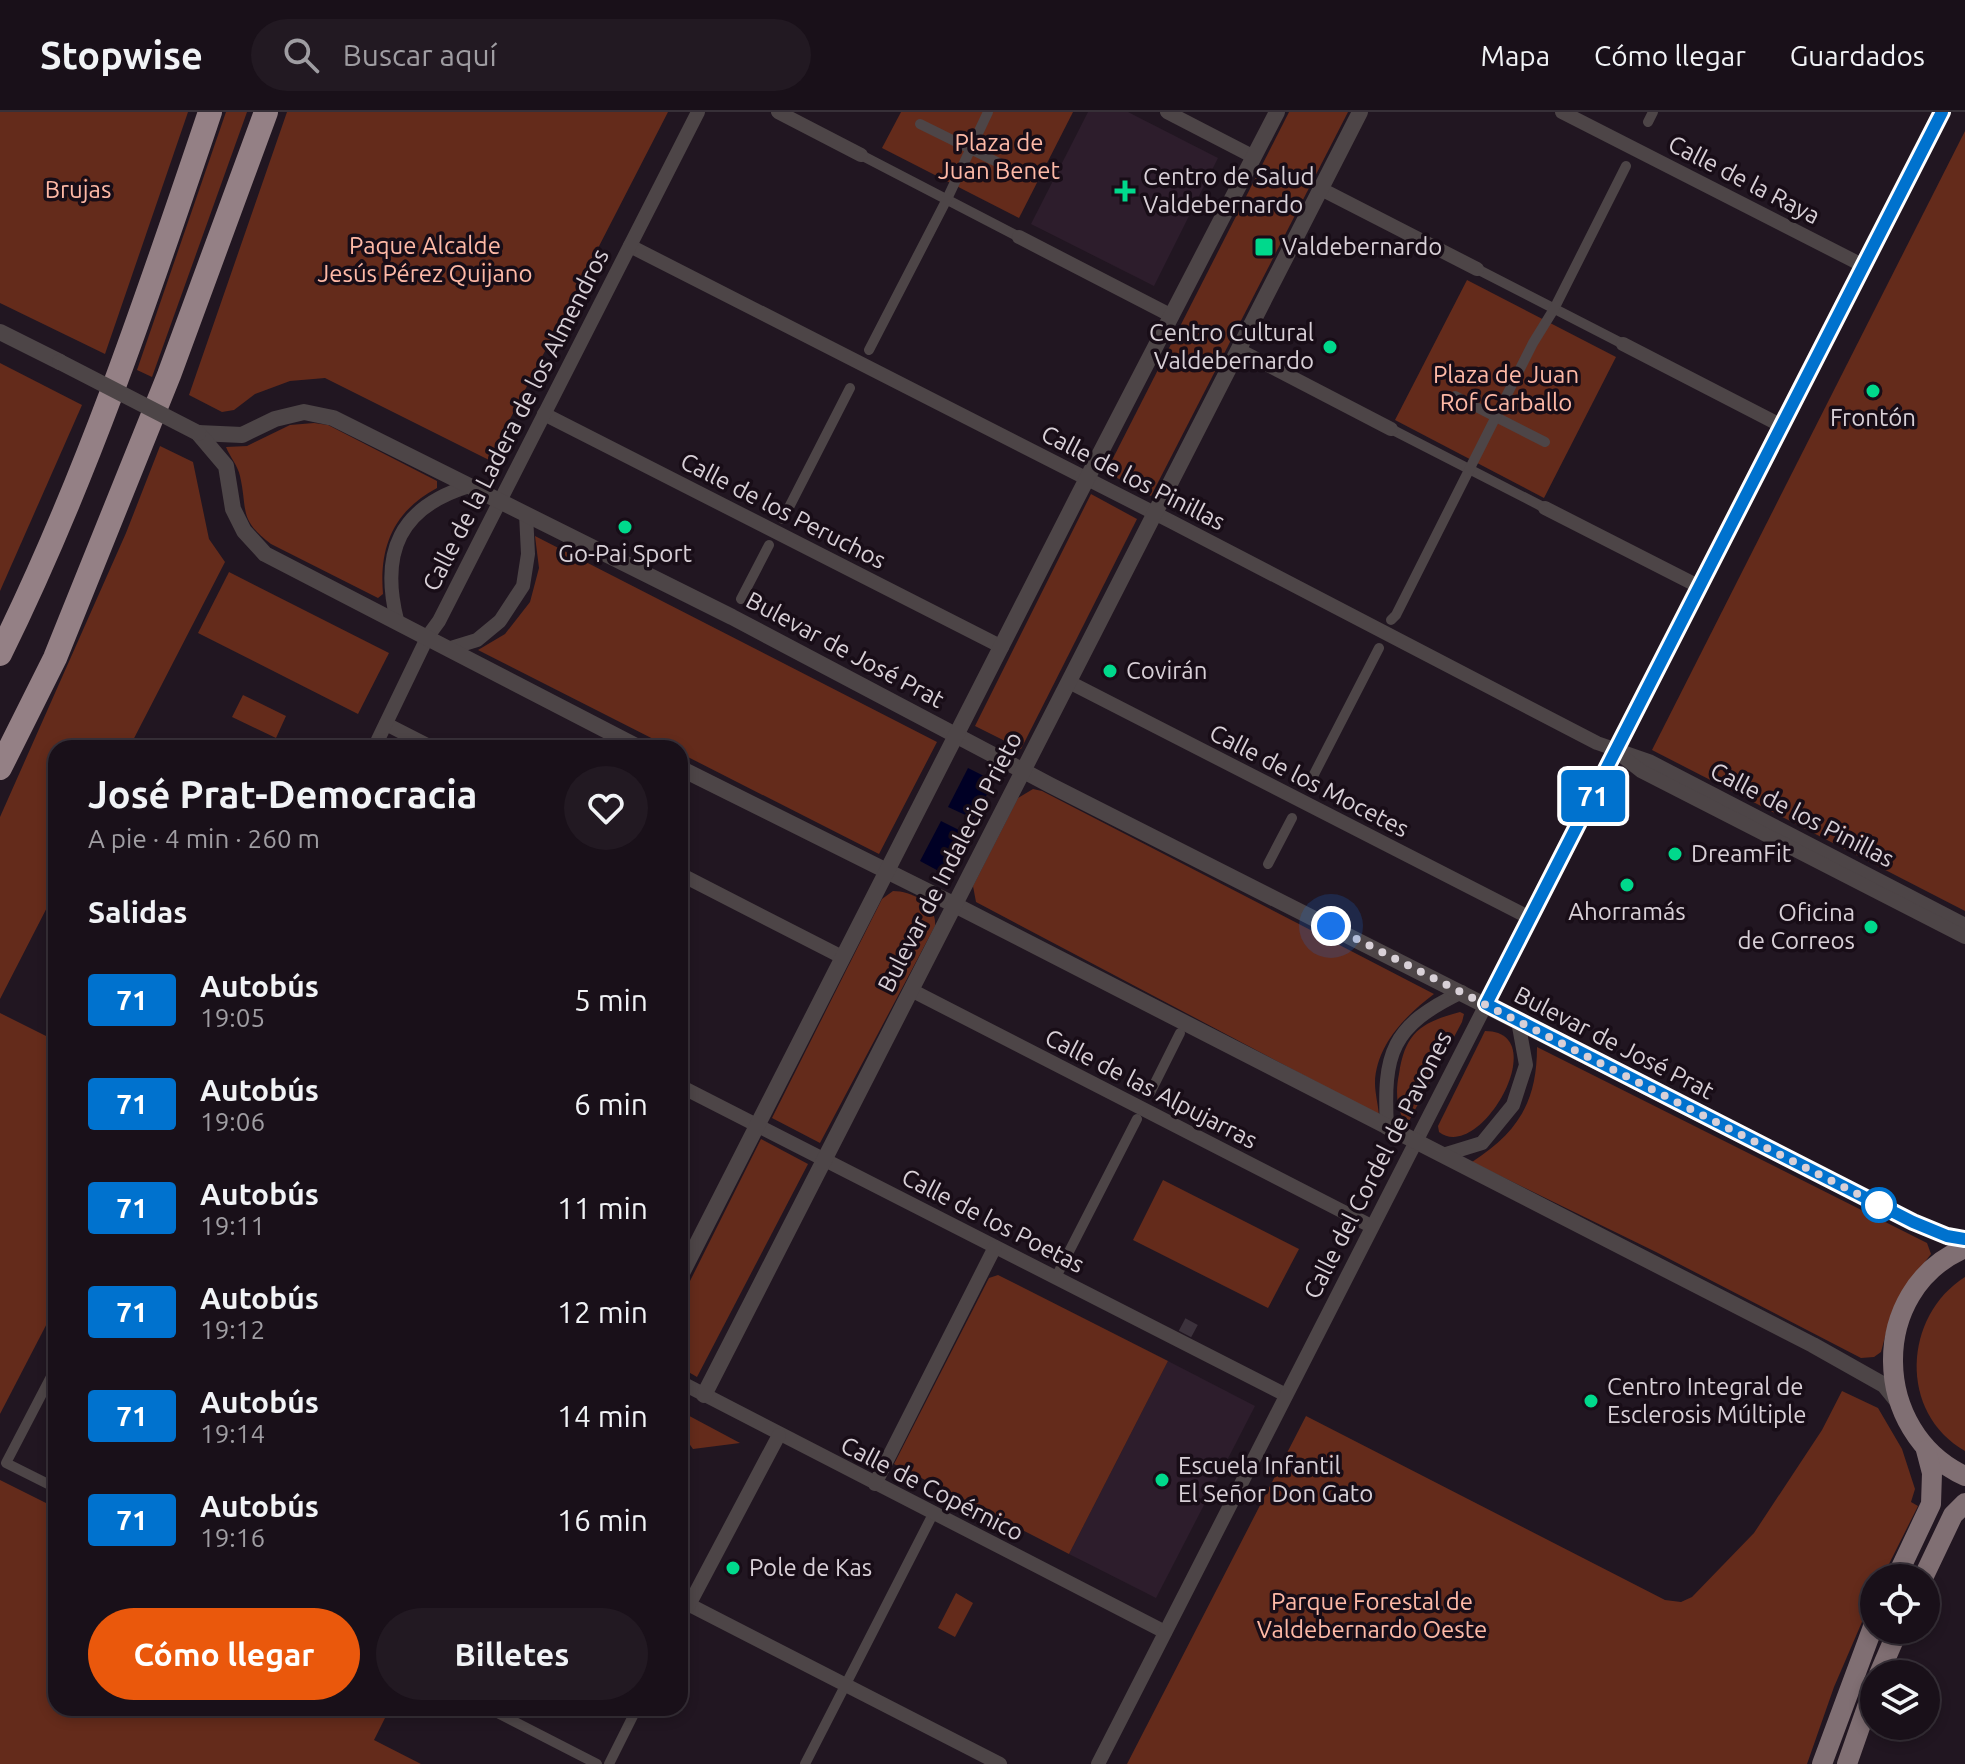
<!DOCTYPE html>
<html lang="es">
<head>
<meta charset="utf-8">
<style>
	body { margin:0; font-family:Ubuntu,sans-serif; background:#221922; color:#f1f3f6; height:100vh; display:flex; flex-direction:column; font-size:30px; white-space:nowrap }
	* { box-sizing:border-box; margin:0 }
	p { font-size:26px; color:#9f9da2 }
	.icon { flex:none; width:44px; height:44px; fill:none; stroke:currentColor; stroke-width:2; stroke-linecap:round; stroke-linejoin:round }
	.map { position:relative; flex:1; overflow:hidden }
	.panel { position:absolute; left:48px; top:628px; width:640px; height:976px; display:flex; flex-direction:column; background:#191019; border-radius:24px; box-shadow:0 4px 12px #0003,0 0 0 2px #373038 }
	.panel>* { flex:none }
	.badge { padding:0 16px; border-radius:6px; font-size:28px; line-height:52px }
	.fabs { position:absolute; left:1860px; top:1452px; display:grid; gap:16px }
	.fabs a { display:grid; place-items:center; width:80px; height:80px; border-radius:50%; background:#191019; box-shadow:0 4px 12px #0003,0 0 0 2px #373038; font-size:40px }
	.you { position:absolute; width:40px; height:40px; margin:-20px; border:6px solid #fff; border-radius:50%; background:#1a73e8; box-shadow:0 0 0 12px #1a73e833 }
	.map>.badge { position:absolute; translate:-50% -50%; box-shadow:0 0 0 4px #fff }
	h2 { padding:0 40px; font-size:30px; line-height:72px }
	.round { display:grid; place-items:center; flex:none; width:84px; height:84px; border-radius:42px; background:#221922 }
	.overview { display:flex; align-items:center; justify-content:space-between; height:136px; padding:0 40px }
	h1 { font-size:38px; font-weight:700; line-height:60px }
	.button { display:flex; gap:16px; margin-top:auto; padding:16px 40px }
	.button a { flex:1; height:92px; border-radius:48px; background:#ea580c; color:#fff; font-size:32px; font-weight:700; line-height:92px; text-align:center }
	.button a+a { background:#221922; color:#f1f3f6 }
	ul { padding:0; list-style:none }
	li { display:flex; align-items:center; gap:24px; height:104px; padding:0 40px }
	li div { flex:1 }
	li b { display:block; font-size:30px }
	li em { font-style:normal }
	li .badge { min-width:88px; font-weight:700; text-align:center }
	header { display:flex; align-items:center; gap:48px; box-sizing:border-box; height:112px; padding:0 40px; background:#191019; border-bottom:2px solid #373038 }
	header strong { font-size:38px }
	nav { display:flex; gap:44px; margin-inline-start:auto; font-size:28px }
	.search { width:560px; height:72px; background:#221922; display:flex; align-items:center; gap:20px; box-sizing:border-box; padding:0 28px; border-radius:44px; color:#9f9da2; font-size:30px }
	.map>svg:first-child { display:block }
	.built { fill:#2d1d2c }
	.green { fill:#642b1b }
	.water { fill:#000025 }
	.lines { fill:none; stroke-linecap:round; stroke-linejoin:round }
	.minor-tunnel { stroke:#3c323c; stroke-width:14; stroke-dasharray:14 7; stroke-linecap:butt }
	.pedestrian { stroke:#4d4547; stroke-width:10 }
	.minor { stroke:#4d4547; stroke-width:14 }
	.tertiary { stroke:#4d4547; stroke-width:16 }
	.primary { stroke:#806f73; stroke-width:20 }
	.motorway { stroke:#948085; stroke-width:24 }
	.tertiary-bridge { stroke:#4d4547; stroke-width:16 }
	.line-casing { stroke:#fff; stroke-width:18 }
	.line { stroke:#0072ce; stroke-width:12 }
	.walk { stroke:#d8d0d7; stroke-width:8; stroke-dasharray:0 14.4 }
	.poi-dot { fill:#00d98c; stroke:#180d17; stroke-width:3 }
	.stop-dot { fill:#fff; stroke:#0072ce; stroke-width:4 }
	.labels { text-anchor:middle; stroke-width:7; stroke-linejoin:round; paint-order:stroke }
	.park-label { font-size:24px; fill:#feb9a6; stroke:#180d17 }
	.poi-label { font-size:24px; fill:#d8d0d7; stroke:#180d17; text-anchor:start }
	.street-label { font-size:24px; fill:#d8d0d7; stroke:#180d17 }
</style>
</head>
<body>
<header>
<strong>Stopwise</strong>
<div class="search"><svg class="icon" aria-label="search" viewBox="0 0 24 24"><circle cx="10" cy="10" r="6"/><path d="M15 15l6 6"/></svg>Buscar aquí</div>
<nav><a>Mapa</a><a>Cómo llegar</a><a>Guardados</a></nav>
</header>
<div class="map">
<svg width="1965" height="1652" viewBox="0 0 1965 1652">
	<rect width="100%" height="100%" fill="#211621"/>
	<g class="built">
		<polygon points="1088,0 1128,0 1218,46 1154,174 1031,112"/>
		<polygon points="1168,1249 1255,1294 1156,1486 1069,1442"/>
	</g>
	<g class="green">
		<polygon points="0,0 188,0 105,242 0,191"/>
		<polygon points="226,0 247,0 152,265 137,258"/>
		<polygon points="287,0 668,0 489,348 325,266 290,269 255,282 234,298 222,300 189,283"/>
		<polygon points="901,0 1073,0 1019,106 882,36"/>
		<polygon points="1289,0 1348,0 1151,384 1106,360"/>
		<polygon points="1965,19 1965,799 1652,638"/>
		<polygon points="1467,168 1616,245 1544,386 1395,308"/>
		<polygon points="0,251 82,293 0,479"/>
		<path d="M314 311 328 313 437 369V376C394 399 379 434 383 482L378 486 271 432C238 407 248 399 240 364 238 354 230 345 226 335L247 334 290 313Z"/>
		<polygon points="160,334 193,350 209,427 225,450 129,636 56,636 56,778 0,887 0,705 126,421"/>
		<polygon points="1091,382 1137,407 1021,637 975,614"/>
		<polygon points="535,424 937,630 879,742 680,641 680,636 671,636 478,538 505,522 530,490 539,456"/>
		<polygon points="229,460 389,541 358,602 198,521"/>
		<polygon points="243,583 286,604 276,626 232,605"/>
		<path d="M1033 677 1042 679 1434 882C1406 903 1376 933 1375 971 1375 981 1378 992 1379 1003L976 790 973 774 1018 686Z"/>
		<path d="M893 779C912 779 937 792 935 814L820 1031 772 1006 882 787Z"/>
		<path d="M1460 900 1464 902 1462 910 1409 1009 1402 1005C1396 990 1396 977 1399 962 1405 920 1422 910 1460 900Z"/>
		<polygon points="0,901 56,929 56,1194 0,1302"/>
		<path d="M1485 919C1555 919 1480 1052 1439 1020L1438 1014Z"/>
		<path d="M1537 935 1927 1131 1931 1142 1905 1176 1891 1202 1881 1240 1874 1245 1861 1246 1656 1140 1472 1050C1518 1020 1537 990 1537 935Z"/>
		<polygon points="761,1027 808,1052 697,1265 680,1255 680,1189"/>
		<polygon points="1163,1068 1299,1137 1268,1196 1133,1128"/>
		<polygon points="998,1163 1168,1249 1069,1442 894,1352 989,1166"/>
		<path d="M1965 1165V1339C1898 1301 1903 1204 1965 1165Z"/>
		<polygon points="1842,1279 1878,1296 1902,1337 1915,1377 1911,1390 1918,1394 1882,1466 1874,1466 1874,1482 1834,1575 1807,1652 1127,1652 1306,1304 1665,1488 1681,1490 1692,1485 1754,1421 1822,1318"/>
		<polygon points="680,1299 740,1331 693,1337 680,1319"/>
		<polygon points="0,1368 56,1396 56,1596 390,1596 374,1628 421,1652 0,1652"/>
		<polygon points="956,1481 973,1491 955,1525 938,1516"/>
	</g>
	<g class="water">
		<polygon points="968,656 994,669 974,707 948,695"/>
		<polygon points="941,709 967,722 946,763 920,749"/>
	</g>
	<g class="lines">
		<polyline class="minor-tunnel" points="1185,1222 1193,1207"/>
		<g class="pedestrian">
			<polyline points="1648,10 1653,0"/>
			<polyline points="920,12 1005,54"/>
			<polyline points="861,43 1019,125"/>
			<polyline points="1477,157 1623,232"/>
			<polyline points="869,238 947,87 988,0"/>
			<polyline points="1455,284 1545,330"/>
			<polyline points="1391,317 1545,396"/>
			<polyline points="783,407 850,276"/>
			<polyline points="741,487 769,433"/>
			<polyline points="1391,508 1396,503 1533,231 1554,197 1626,54"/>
			<polyline points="1308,674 1379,536"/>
			<polyline points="1268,752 1292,706"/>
			<polyline points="1150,981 1180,921"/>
			<polyline points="1056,1165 1137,1007"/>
			<polyline points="56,1255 6,1351 56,1376"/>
			<polyline points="680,1510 689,1493"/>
			<polyline points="488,1596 597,1652"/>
			<polyline points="609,1652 637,1596"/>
			<polyline points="805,1652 933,1402"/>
		</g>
		<g class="minor">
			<polyline points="778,0 861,43"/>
			<polyline points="1167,0 1254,45"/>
			<polyline points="1562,0 1864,154"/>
			<polyline points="1321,77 1477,157"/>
			<polyline points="1019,125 1172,204"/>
			<polyline points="630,134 1172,410 1597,631 1649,649 1965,813"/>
			<polyline points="1623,232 1782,314"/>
			<polyline points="1239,238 1391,317"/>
			<polyline points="544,302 1002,535"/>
			<polyline points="1545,396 1700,475"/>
			<path d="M397 508C380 440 400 395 469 374"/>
			<polyline points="451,536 477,528 500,509 523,474 528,442 526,402"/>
			<polyline points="1069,570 1530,806"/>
			<polyline points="386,612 433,636"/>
			<polyline points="374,636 428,524 439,509 698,0"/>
			<polyline points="1622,644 1641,659 1965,825"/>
			<polyline points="680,762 842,845"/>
			<polyline points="911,878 1371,1114"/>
			<polyline points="680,974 1286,1283"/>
			<path d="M1387 1016C1383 941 1391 914 1462 880"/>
			<polyline points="1443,1043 1482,1031 1513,993 1526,953 1518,909"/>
			<polyline points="680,1270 1165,1520"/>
			<polyline points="875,1372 995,1135"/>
			<polyline points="680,1488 1000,1652"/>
			<polyline points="689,1493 779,1323"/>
			<polyline points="1098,1652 1942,0"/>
		</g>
		<g class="tertiary">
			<polyline points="0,220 60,250"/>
			<polyline points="198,321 242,323 275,307 304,300 333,306 732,505 1050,673 1913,1110 1947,1124 1965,1127"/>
			<polyline points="198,321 226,354 233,397 244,419 265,442 640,636"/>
			<polyline points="680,656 955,793 1813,1233 1884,1273 1897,1289"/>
			<polyline points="680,1165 1078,384 1277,0"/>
			<polyline points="704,1283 1360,0"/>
		</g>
		<g class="primary">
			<path d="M1965 1136C1867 1178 1871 1321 1965 1364"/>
			<polyline points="1896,1466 1931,1392 1932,1361 1926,1338"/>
			<polyline points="1923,1466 1953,1403 1965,1391"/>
			<polyline points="1879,1562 1898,1518"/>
			<polyline points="1822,1652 1874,1512"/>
			<polyline points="1847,1652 1874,1575"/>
		</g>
		<g class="motorway">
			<path d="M0 542C86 368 148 183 210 0"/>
			<polyline points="0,656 55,546 169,263 266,0"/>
		</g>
		<polyline class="tertiary-bridge" points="60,250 198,321"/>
	</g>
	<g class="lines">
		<g class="line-casing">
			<polyline id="line" points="1942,0 1486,892 1913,1110 1947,1124 1965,1127"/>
		</g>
		<use href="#line" class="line"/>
		<polyline class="walk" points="1331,814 1879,1093"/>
	</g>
	<g class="poi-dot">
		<path d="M1121 67h8v8h8v8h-8v8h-8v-8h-8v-8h8z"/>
		<rect x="1254" y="125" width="20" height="20" rx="4"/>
		<circle cx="1330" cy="235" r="8"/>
		<circle cx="1873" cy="279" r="8"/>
		<circle cx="625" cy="415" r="8"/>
		<circle cx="1110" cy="559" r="8"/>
		<circle cx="1675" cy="742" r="8"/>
		<circle cx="1627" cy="773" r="8"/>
		<circle cx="1871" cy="815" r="8"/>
		<circle cx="1591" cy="1289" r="8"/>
		<circle cx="1162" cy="1368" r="8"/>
		<circle cx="733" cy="1456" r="8"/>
	</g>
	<circle class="stop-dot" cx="1879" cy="1093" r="16"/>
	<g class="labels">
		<g class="park-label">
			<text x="999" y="39">Plaza de<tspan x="999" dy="28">Juan Benet</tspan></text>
			<text x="78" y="86">Brujas</text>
			<text x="425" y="142">Paque Alcalde<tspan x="425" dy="28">Jesús Pérez Quijano</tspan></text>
			<text x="1506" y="271">Plaza de Juan<tspan x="1506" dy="28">Rof Carballo</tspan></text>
			<text x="1372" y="1498">Parque Forestal de<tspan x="1372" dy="28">Valdebernardo Oeste</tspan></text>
		</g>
		<g class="poi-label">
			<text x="1143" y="73">Centro de Salud<tspan x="1143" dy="28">Valdebernardo</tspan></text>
			<text x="1282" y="143">Valdebernardo</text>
			<text x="1314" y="229" text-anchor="end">Centro Cultural<tspan x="1314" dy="28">Valdebernardo</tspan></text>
			<text x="1873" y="314" text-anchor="middle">Frontón</text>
			<text x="625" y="450" text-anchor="middle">Go-Pai Sport</text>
			<text x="1126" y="567">Covirán</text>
			<text x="1691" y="750">DreamFit</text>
			<text x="1627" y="808" text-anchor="middle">Ahorramás</text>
			<text x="1855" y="809" text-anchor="end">Oficina<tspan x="1855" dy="28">de Correos</tspan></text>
			<text x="1607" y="1283">Centro Integral de<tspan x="1607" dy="28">Esclerosis Múltiple</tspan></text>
			<text x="1178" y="1362">Escuela Infantil<tspan x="1178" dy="28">El Señor Don Gato</tspan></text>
			<text x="749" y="1464">Pole de Kas</text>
		</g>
		<g class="street-label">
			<text transform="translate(1744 68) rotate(27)" y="8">Calle de la Raya</text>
			<text transform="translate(516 308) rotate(-63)" y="8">Calle de la Ladera de los Almendros</text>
			<text transform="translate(1133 366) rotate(27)" y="8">Calle de los Pinillas</text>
			<text transform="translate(783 399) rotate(27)" y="8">Calle de los Peruchos</text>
			<text transform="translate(845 538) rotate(28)" y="8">Bulevar de José Prat</text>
			<text transform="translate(1309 669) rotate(27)" y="8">Calle de los Mocetes</text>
			<text transform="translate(1802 703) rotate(27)" y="8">Calle de los Pinillas</text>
			<text transform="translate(950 750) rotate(-63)" y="8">Bulevar de Indalecio Prieto</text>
			<text transform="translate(1614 931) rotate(27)" y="8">Bulevar de José Prat</text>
			<text transform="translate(1151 977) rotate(27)" y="8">Calle de las Alpujarras</text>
			<text transform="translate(1378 1053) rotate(-63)" y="8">Calle del Cordel de Pavones</text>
			<text transform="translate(993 1109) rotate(27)" y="8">Calle de los Poetas</text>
			<text transform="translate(932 1377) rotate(27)" y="8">Calle de Copérnico</text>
		</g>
	</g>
</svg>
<div class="fabs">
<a><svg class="icon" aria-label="locate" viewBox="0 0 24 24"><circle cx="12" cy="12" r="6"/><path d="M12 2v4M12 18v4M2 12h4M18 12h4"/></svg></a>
<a><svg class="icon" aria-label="layers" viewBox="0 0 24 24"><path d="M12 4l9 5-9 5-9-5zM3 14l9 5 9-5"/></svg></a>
</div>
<div class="you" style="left:1331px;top:814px"></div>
<b class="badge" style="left:1593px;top:684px;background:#0072ce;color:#fff">71</b>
<section class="panel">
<div class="overview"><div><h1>José Prat-Democracia</h1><p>A pie · 4 min · 260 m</p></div><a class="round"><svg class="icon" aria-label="heart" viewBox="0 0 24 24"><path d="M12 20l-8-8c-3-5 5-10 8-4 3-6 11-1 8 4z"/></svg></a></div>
<h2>Salidas</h2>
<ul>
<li><span class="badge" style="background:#0072ce;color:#fff">71</span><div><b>Autobús</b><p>19:05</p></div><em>5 min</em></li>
<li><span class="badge" style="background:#0072ce;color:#fff">71</span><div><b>Autobús</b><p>19:06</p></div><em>6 min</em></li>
<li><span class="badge" style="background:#0072ce;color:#fff">71</span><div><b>Autobús</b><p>19:11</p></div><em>11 min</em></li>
<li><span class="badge" style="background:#0072ce;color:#fff">71</span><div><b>Autobús</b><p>19:12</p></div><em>12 min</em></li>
<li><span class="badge" style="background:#0072ce;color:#fff">71</span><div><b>Autobús</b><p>19:14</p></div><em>14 min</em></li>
<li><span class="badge" style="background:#0072ce;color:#fff">71</span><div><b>Autobús</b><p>19:16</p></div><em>16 min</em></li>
</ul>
<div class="button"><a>Cómo llegar</a><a>Billetes</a></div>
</section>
</div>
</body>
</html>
